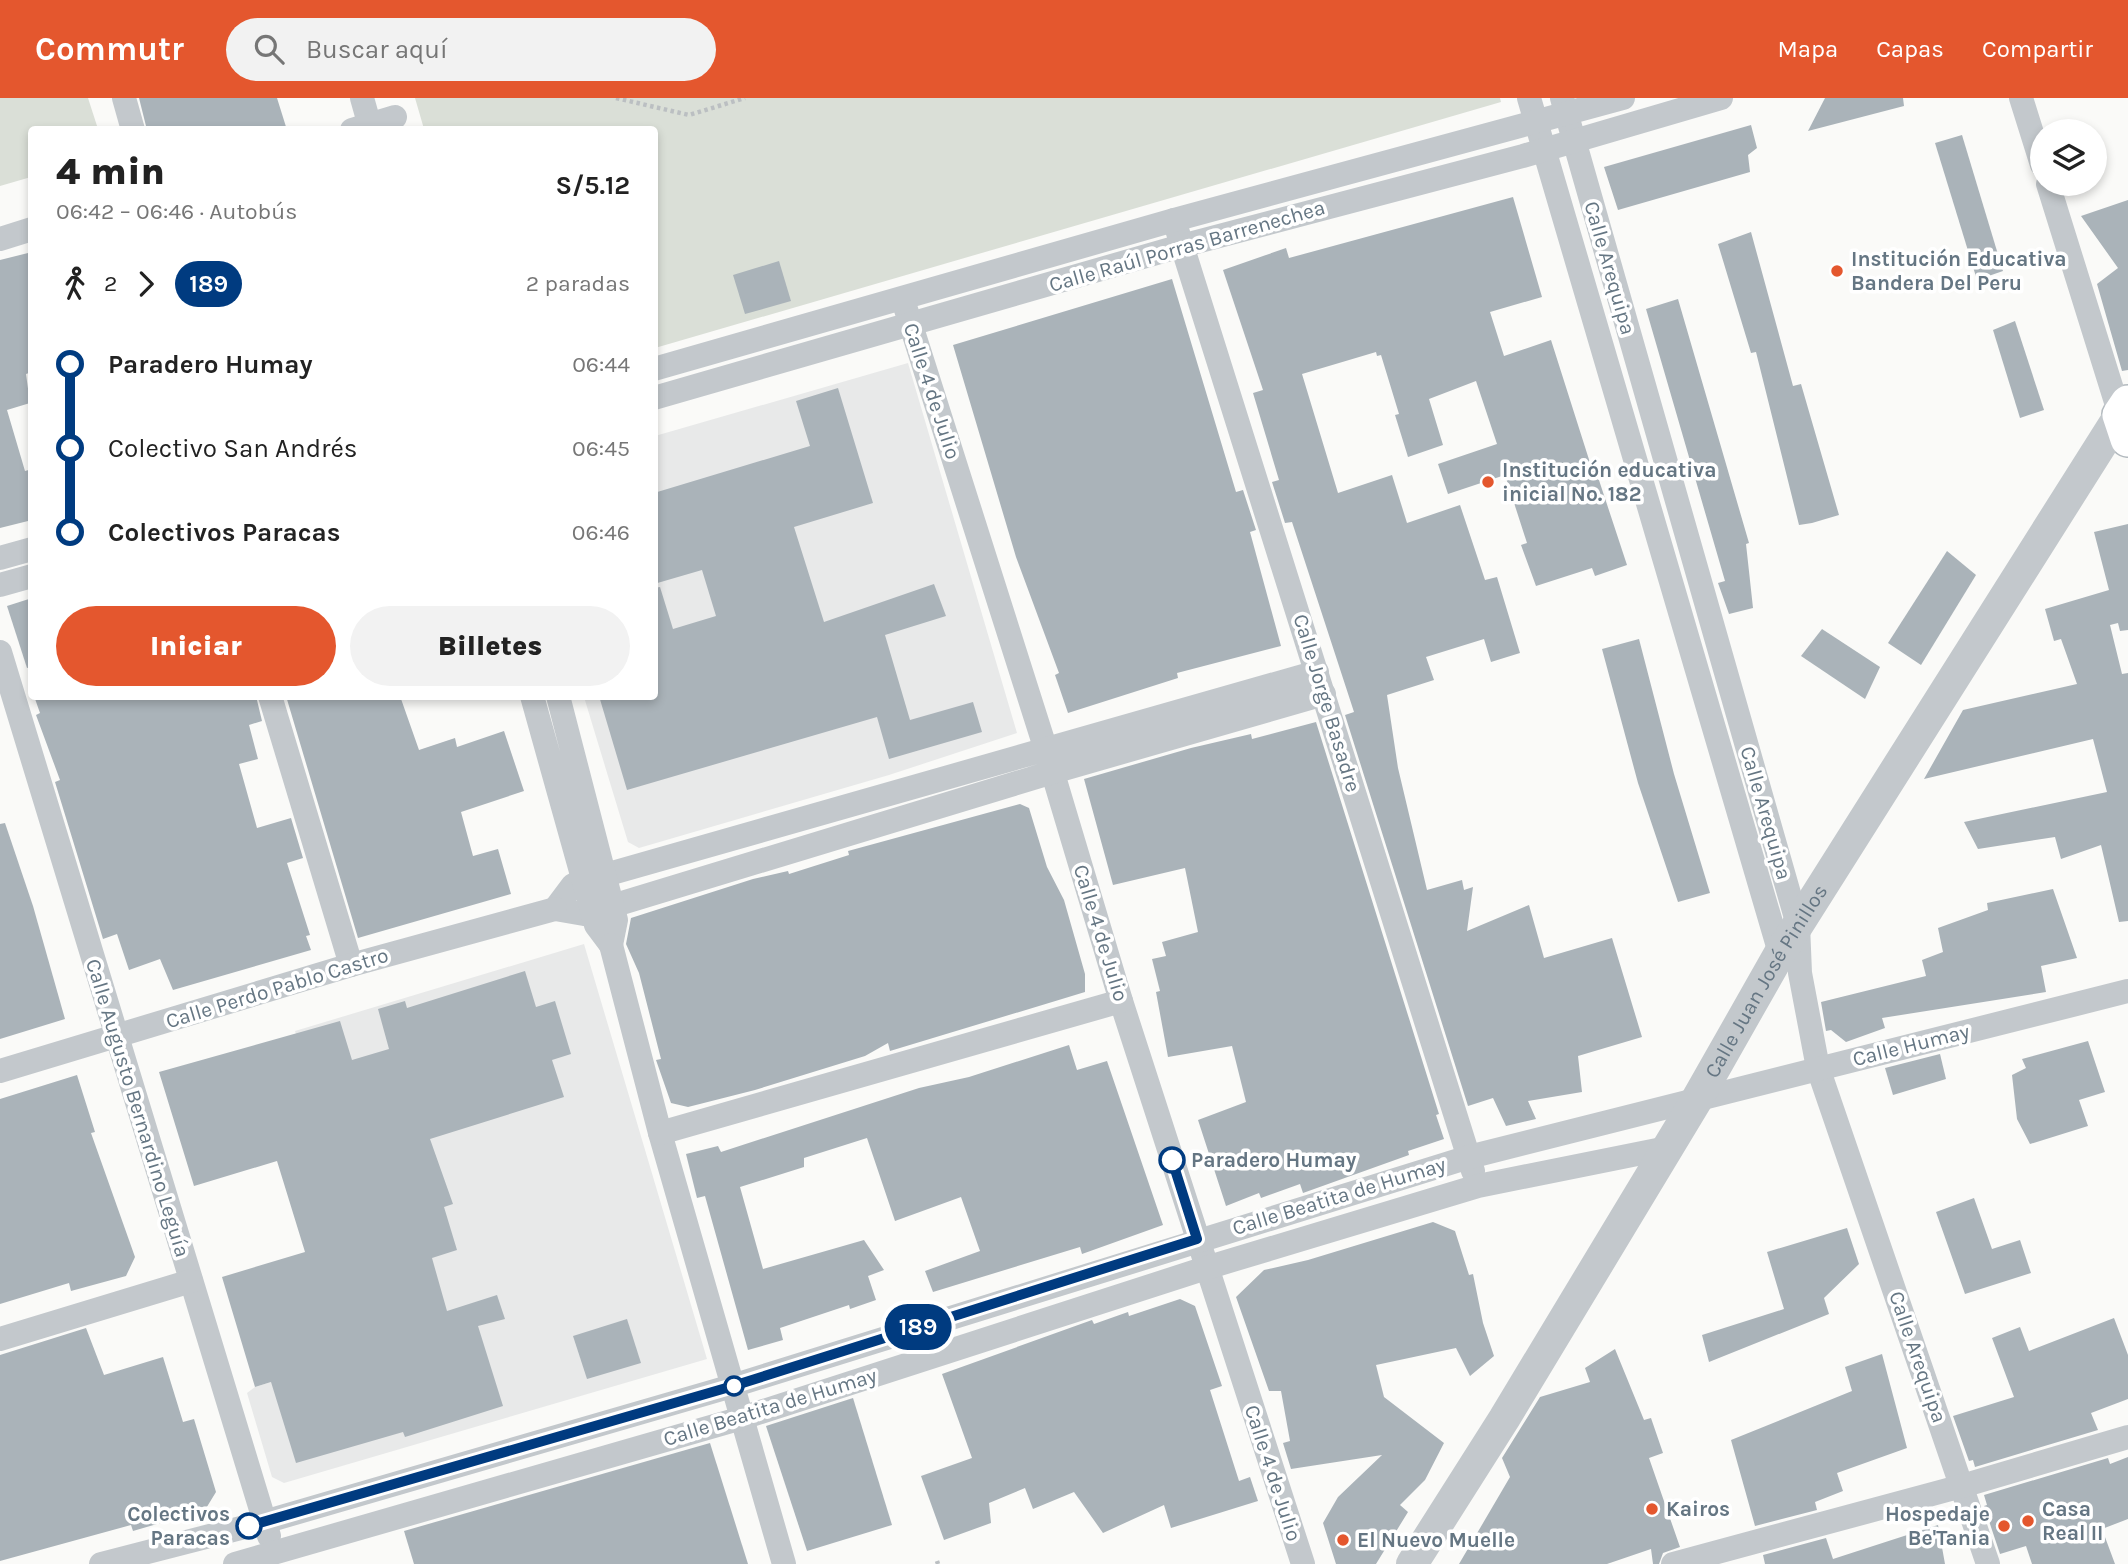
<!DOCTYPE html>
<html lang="es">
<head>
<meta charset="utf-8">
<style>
	body { margin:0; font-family:Karla,sans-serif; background:#f2f2f2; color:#222; height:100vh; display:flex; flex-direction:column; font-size:26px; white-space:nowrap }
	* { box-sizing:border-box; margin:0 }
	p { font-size:23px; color:#767676 }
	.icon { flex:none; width:38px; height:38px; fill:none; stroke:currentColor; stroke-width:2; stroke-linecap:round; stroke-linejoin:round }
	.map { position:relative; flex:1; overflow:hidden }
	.sheet { position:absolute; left:28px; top:28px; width:630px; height:574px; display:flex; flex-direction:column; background:#fff; border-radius:7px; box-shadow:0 4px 10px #0003 }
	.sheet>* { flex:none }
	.badge { padding:0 14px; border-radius:23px; font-size:24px; line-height:46px }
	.tools { position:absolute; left:2030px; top:21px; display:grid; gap:14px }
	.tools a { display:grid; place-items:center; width:77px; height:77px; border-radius:50%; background:#fff; box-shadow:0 4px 10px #0003; font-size:35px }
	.map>.badge { position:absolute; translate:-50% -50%; box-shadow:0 0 0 4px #fff }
	.legs { display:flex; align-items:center; gap:10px; height:77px; padding:0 28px; font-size:23px }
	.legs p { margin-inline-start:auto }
	.headline { display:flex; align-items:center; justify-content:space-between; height:119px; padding:0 28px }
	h1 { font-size:38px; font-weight:800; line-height:52px }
	.button { display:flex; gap:14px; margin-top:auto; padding:14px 28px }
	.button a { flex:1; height:80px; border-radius:42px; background:#e4572e; color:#fff; font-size:28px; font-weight:800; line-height:80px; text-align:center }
	.button a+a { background:#f2f2f2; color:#222 }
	ul { padding:0 28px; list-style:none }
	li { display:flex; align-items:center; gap:24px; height:84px; font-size:26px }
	li i { display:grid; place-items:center; width:10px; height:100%; margin:0 9px; background:currentColor }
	li i::after { content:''; width:18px; height:18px; margin:-9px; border:5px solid; border-radius:50%; background:#fff }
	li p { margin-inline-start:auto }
	li:first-child i { background:linear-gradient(#0000 50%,currentColor 0) }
	li:last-child i { background:linear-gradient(currentColor 50%,#0000 0) }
	header { display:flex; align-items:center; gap:42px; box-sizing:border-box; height:98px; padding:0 35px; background:#e4572e; color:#fff }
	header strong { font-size:33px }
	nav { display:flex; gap:38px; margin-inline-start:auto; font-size:24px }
	.search { width:490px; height:63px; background:#f2f2f2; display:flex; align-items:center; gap:18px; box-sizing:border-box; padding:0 24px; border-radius:38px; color:#767676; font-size:26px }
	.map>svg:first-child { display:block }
	.built { fill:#e8e9e9 }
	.green { fill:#dadfd7 }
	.building { fill:#aab3b9 }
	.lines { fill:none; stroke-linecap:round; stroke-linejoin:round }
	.secondary-casing { stroke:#b3babf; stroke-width:38 }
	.path { stroke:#bbbfc2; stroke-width:4.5; stroke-dasharray:3.5 3.5; stroke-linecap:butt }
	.minor { stroke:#c3c8cc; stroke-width:24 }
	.tertiary { stroke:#c3c8cc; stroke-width:32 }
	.secondary { stroke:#fff; stroke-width:35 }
	.line-1-casing { stroke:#fff; stroke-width:16 }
	.line-1 { stroke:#003b80; stroke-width:10 }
	.poi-dot { fill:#e4572e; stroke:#fff; stroke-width:2.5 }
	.stop-1-dot { fill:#fff; stroke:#003b80; stroke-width:3.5 }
	.labels { text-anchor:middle; stroke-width:7; stroke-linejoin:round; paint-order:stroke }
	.street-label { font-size:21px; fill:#657683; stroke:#fff }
	.poi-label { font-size:21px; font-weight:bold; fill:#657683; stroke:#fff; text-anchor:start }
	.stop-label { font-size:21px; font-weight:bold; fill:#657683; stroke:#fff; text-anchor:start }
</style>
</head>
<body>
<header>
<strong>Commutr</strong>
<div class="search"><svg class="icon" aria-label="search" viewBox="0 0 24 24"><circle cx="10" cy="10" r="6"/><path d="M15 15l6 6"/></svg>Buscar aquí</div>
<nav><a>Mapa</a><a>Capas</a><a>Compartir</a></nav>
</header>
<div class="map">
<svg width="2128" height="1466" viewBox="0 0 2128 1466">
	<rect width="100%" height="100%" fill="#fafaf8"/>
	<g class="built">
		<polygon points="908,265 1017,635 889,677 639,750 628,744 584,599 654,598 655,338"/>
		<polygon points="584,846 707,1261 284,1385 272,1379 247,1295 255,1289 391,1247 295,933"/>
	</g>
	<g class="green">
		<polygon points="0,0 88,0 98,31 32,32 31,79 0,88"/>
		<polygon points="415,0 1500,0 1501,4 655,250 654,32 424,31"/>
	</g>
	<g class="building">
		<polygon points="139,0 277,0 287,32 147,32"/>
		<polygon points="1825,0 1903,0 1904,8 1808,33"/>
		<polygon points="1751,27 1757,50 1748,57 1750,74 1618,112 1604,69"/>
		<polygon points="1962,37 2003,173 1977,182 1935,45"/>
		<polygon points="1513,99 1542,199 1490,214 1504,258 1551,242 1592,371 1595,370 1627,467 1595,478 1592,470 1536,488 1521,447 1527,445 1505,377 1448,396 1438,366 1497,346 1476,283 1429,301 1443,347 1408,359 1395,317 1399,316 1381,257 1377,258 1376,254 1302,276 1338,395 1392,377 1407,425 1460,407 1485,482 1497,479 1520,555 1491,564 1484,541 1426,559 1434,582 1387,597 1398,670 1427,792 1462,782 1464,792 1473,789 1467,833 1529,807 1544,860 1612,840 1642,939 1578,958 1582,994 1528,1003 1536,1021 1506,1028 1493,1000 1468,1008 1345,617 1354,614 1292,424 1285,425 1272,384 1279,382 1253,295 1263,292 1223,172 1286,150 1289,160"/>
		<polygon points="2128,102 2128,272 2122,273 2097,186 2118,170 2081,118"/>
		<polygon points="1751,134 1793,288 1801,286 1839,417 1812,425 1799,427 1756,254 1751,255 1718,146"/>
		<polygon points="32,154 32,274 26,276 30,305 7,312 25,373 32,371 32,422 0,430 0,162"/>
		<polygon points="779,163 791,203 745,216 733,177"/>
		<polygon points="1172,181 1236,394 1243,392 1256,432 1250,434 1281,548 1177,575 1178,580 1068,615 1055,577 1059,575 1016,459 953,247"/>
		<polygon points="1678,201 1749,445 1746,446 1753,510 1729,516 1718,485 1725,483 1646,211"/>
		<polygon points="2015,223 2044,312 2020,320 1993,232"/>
		<polygon points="838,290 873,405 794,429 824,524 934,486 946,518 885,537 910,622 973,604 982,634 889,661 877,619 627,692 599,598 654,598 654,490 660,489 673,531 716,518 702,472 654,486 654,395 810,348 796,303"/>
		<polygon points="2128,426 2128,532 2120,533 2118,525 2110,527 2122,576 2128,575 2128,823 2119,824 2101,747 2061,761 2055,739 1978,751 1964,724 2107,694 2093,641 1924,681 1963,612 2077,586 2061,541 2054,543 2045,511 2109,492 2094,434"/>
		<polygon points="1947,453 1976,477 1921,567 1888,545"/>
		<polygon points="32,500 32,569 27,570 7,508"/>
		<polygon points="1822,531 1880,569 1865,601 1801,558"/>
		<polygon points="1639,541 1674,676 1710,795 1678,804 1638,685 1602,551"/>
		<polygon points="34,598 256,598 262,623 249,627 258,661 239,666 257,730 291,720 303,760 287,765 310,837 306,838 311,852 173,892 160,861 129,872 117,836 103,841 55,684 60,682 36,617 40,615"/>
		<polygon points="286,598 400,598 419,652 455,640 457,649 504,633 524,693 461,714 473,758 498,751 511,796 358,840"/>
		<polygon points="1316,624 1439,1016 1436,1017 1444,1041 1408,1053 1409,1057 1303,1095 1300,1086 1261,1100 1259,1095 1226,1108 1198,1022 1246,1004 1232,948 1168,959 1156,894 1160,893 1152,861 1166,858 1162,844 1198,834 1185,770 1113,787 1084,681 1191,650 1251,636 1252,641"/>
		<polygon points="1020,706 1029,710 1047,769 1064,802 1085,876 1085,894 890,953 888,945 865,958 755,992 688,1009 671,1005 656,962 661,961 639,875 626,846 631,820 753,781 788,773 789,776 849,757 848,753"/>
		<polygon points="5,725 33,808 65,921 0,941 0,726"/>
		<polygon points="2053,791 2077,860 2041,868 2046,894 1882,920 1885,930 1846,944 1831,932 1826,933 1821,904 1926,878 1922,862 1943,854 1938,830 1988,812 1987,805"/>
		<polygon points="525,873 536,909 555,903 571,956 552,962 564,999 430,1041 453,1106 444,1109 457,1152 432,1160 447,1213 497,1197 505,1221 478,1228 503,1308 405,1339 403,1334 296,1365 271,1284 255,1289 222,1179 305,1154 277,1063 194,1088 159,974 340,923 352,962 389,951 378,911 405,903 407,910"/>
		<polygon points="2088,943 2105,994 2079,1002 2088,1028 2030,1046 2017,1021 2012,977 2026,970 2022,961"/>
		<polygon points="1069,947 1077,972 1107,963 1163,1127 1082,1156 1080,1149 933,1194 925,1173 980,1153 961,1099 895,1123 867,1040 804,1060 804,1069 740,1089 763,1171 864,1142 884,1172 868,1178 876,1202 850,1211 849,1207 780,1230 783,1242 748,1252 705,1098 697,1100 686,1056 718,1048 721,1054 919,990 969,979"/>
		<polygon points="1940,956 1946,981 1893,997 1885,970"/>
		<polygon points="77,977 95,1034 91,1035 135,1159 126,1178 71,1193 69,1185 0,1206 0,1001"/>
		<polygon points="1974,1100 1992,1151 2020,1142 2031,1175 1965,1196 1936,1114"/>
		<polygon points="1433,1124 1455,1133 1469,1177 1473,1176 1483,1225 1494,1258 1470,1278 1456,1250 1376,1267 1384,1299 1444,1345 1425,1382 1400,1407 1408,1414 1376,1466 1336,1466 1323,1425 1338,1399 1382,1357 1291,1371 1283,1345 1290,1343 1281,1293 1269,1293 1236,1199 1264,1172 1308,1162"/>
		<polygon points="1847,1130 1859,1166 1824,1200 1829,1216 1709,1264 1702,1237 1784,1211 1767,1154"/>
		<polygon points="1180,1201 1195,1208 1222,1288 1210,1292 1239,1383 1250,1379 1258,1403 1171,1430 1164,1407 1103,1435 1074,1394 1033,1411 1025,1390 989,1405 991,1425 944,1442 921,1378 972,1360 942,1276 1092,1222 1094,1226 1128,1214 1129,1218"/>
		<polygon points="2114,1220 2128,1257 2128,1301 2091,1315 2098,1332 1975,1369 1973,1362 1969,1363 1953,1318 2014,1299 1992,1240 2020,1229 2029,1253"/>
		<polygon points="627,1221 641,1265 587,1281 573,1238"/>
		<polygon points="86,1230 104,1277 163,1259 183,1324 194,1321 216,1394 205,1412 133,1433 131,1427 0,1463 0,1257"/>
		<polygon points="1615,1251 1644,1322 1651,1320 1663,1355 1649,1360 1680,1449 1663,1455 1659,1466 1653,1466 1651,1451 1607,1466 1459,1466 1510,1379 1502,1360 1540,1299 1590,1284 1585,1270"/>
		<polygon points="1882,1256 1907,1350 1837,1375 1843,1393 1815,1404 1817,1412 1755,1428 1731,1342 1852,1293 1845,1269"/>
		<polygon points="853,1300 892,1427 807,1453 766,1328"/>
		<polygon points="710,1345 748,1466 414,1466 404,1433"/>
		<polygon points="2128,1359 2128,1421 2102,1431 2115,1466 2032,1466 2026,1448 2000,1456 1984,1408 1987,1407 1984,1397 2108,1360 2110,1366"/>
		<polygon points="1938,1427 1945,1466 1765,1466 1763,1457 1826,1440 1833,1461"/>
	</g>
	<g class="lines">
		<g class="secondary-casing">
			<polyline id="secondary" points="2128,305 2120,317 2128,341"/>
		</g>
		<g class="path">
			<polyline points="616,0 689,17 745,0"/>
			<polyline points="937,1463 938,1466"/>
		</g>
		<g class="minor">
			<polyline points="124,0 133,32"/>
			<polyline points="362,0 371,32"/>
			<polyline points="1529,0 1780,855"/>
			<polyline points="1562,0 1798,827 1800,875 1818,970 1988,1466"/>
			<polyline points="2021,0 2042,67"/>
			<polyline points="352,32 395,19"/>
			<polyline points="2048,86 2120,317"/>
			<polyline points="1174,122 1473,1073"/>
			<polyline points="0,141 32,131"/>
			<polyline points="903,202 1046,652 1121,903 1303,1466"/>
			<polyline points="654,271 1174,122 1623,0"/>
			<polyline points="654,300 1181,148 1523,58 1721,0"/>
			<polyline points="0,460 32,451"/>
			<polyline points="0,487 32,478"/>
			<polyline points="0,554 269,1438"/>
			<polyline points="1317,574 584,783 573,787 555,811 584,816 612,808 1053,674 1324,596"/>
			<polyline points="270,598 351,867"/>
			<polyline points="532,598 596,827 611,847 616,822 558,598"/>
			<polyline points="611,847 660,1035 784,1466"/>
			<polyline points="0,973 351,867 555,811"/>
			<polyline points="660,1035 1121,903"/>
			<polyline points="0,1241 191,1183"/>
			<polyline points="101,1466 264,1424 732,1288 1469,1059 2128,893"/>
			<polyline points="235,1466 742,1320 1206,1170 1478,1088 1667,1050"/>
			<polyline points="1673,1466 1962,1388 2128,1339"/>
		</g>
		<path class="tertiary" id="s1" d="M1412 1466 1504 1321 1696 1003 1780 855 2120 317"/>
		<use href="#secondary" class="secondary"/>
	</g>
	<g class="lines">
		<g class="line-1-casing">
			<polyline id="line-1" points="249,1428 733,1288 1197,1141 1172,1062"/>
		</g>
		<use href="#line-1" class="line-1"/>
	</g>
	<g class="poi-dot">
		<circle cx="1837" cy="173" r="7"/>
		<circle cx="1488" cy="384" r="7"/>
		<circle cx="1652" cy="1411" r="7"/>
		<circle cx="2028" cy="1423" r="7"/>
		<circle cx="2004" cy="1428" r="7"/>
		<circle cx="1343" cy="1442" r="7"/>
	</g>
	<g class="stop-1-dot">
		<circle cx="1172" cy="1062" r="12"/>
		<circle cx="734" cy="1288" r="9"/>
		<circle cx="249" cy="1428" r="12"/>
	</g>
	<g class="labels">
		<g class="street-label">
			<text transform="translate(1187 148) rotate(-16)" y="7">Calle Raúl Porras Barrenechea</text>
			<text transform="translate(1610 170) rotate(74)" y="7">Calle Arequipa</text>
			<text transform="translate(932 293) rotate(72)" y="7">Calle 4 de Julio</text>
			<text transform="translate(1327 605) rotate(73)" y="7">Calle Jorge Basadre</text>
			<text transform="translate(1766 715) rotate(74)" y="7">Calle Arequipa</text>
			<text transform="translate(1101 835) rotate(73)" y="7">Calle 4 de Julio</text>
			<text dy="7" stroke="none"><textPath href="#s1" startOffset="682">Calle Juan José Pinillos</textPath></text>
			<text transform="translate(277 890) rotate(-17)" y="7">Calle Perdo Pablo Castro</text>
			<text transform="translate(1911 947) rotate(-14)" y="7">Calle Humay</text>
			<text transform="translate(138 1010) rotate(73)" y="7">Calle Augusto Bernardino Leguía</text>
			<text transform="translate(1339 1098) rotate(-17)" y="7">Calle Beatita de Humay</text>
			<text transform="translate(1918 1259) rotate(71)" y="7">Calle Arequipa</text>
			<text transform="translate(770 1309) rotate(-17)" y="7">Calle Beatita de Humay</text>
			<text transform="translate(1273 1375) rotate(72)" y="7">Calle 4 de Julio</text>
		</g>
		<g class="poi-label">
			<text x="1851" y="168">Institución Educativa<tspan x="1851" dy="24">Bandera Del Peru</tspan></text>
			<text x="1502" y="379">Institución educativa<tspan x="1502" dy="24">inicial No. 182</tspan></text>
			<text x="1666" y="1418">Kairos</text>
			<text x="2042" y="1418">Casa<tspan x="2042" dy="24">Real II</tspan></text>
			<text x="1990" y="1423" text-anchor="end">Hospedaje<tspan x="1990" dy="24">Be'Tania</tspan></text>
			<text x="1357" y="1449">El Nuevo Muelle</text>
		</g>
		<g class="stop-label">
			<text x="1191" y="1069">Paradero Humay</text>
			<text x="230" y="1423" text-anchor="end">Colectivos<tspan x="230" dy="24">Paracas</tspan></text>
		</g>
	</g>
</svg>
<div class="tools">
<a><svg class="icon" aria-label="layers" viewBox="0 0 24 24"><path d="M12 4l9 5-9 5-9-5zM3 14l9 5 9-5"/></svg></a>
</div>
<b class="badge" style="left:918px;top:1229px;background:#003b80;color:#fff">189</b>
<section class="sheet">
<div class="headline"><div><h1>4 min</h1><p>06:42 – 06:46 · Autobús</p></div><b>S/5.12</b></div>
<div class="legs"><svg class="icon" aria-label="walk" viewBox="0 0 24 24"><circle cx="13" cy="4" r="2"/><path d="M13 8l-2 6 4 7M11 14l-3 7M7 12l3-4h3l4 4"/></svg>2<svg class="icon" aria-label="forward" viewBox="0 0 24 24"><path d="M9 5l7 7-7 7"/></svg><b class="badge" style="background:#003b80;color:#fff">189</b><p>2 paradas</p></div>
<ul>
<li><i style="color:#003b80"></i><b>Paradero Humay</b><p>06:44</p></li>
<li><i style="color:#003b80"></i><span>Colectivo San Andrés</span><p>06:45</p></li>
<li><i style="color:#003b80"></i><b>Colectivos Paracas</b><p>06:46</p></li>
</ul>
<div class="button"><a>Iniciar</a><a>Billetes</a></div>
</section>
</div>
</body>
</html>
